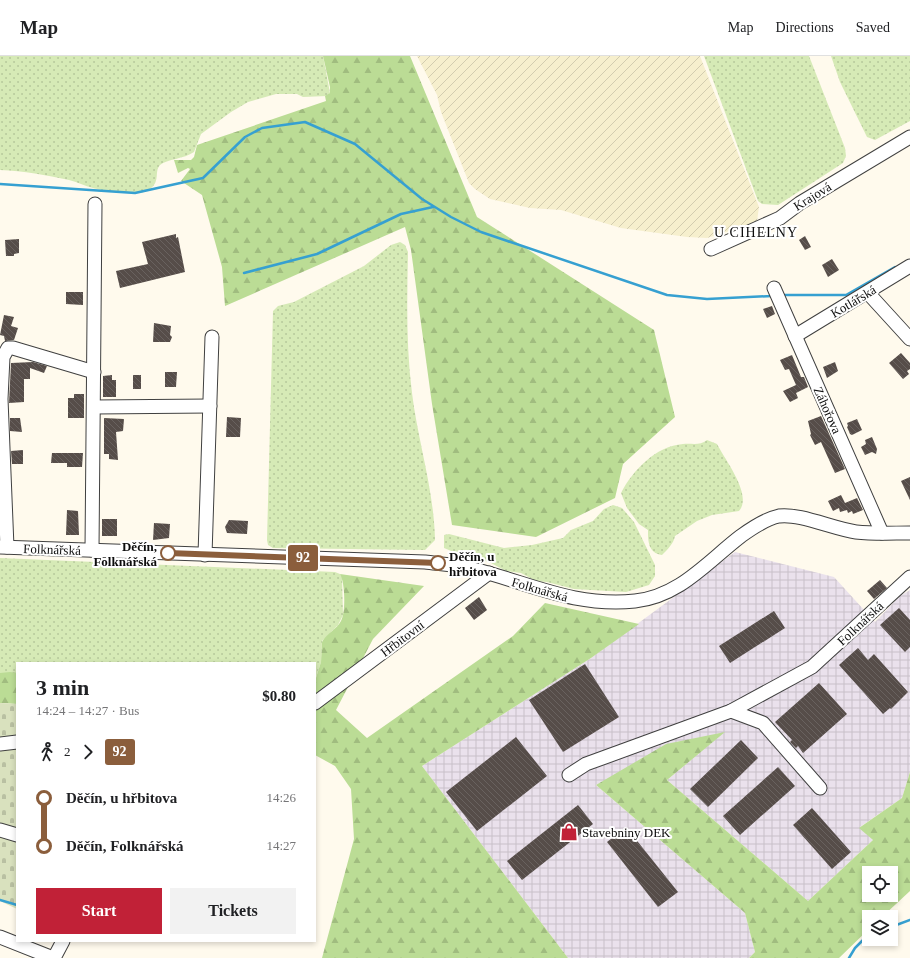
<!DOCTYPE html>
<html lang="en">
<head>
<meta charset="utf-8">
<style>
	body { margin:0; font-family:Georgia,serif; background:#f2f2f2; color:#202124; height:100vh; display:flex; flex-direction:column; font-size:15px; white-space:nowrap }
	* { box-sizing:border-box; margin:0 }
	p { font-size:13px; color:#757577 }
	.icon { flex:none; width:22px; height:22px; fill:none; stroke:currentColor; stroke-width:2; stroke-linecap:round; stroke-linejoin:round }
	.map { position:relative; flex:1; overflow:hidden }
	.panel { position:absolute; left:16px; top:606px; width:300px; height:280px; display:flex; flex-direction:column; background:#fff; border-radius:0px; box-shadow:0 2px 6px #0003 }
	.panel>* { flex:none }
	.badge { padding:0 8px; border-radius:3px; font-size:14px; line-height:26px }
	.fabs { position:absolute; left:862px; top:810px; display:grid; gap:8px }
	.fabs a { display:grid; place-items:center; width:36px; height:36px; border-radius:0px; background:#fff; box-shadow:0 2px 6px #0003; font-size:20px }
	.map>.badge { position:absolute; translate:-50% -50%; box-shadow:0 0 0 2px #fff }
	.legs { display:flex; align-items:center; gap:6px; height:44px; padding:0 20px; font-size:13px }
	.legs p { margin-inline-start:auto }
	.headline { display:flex; align-items:center; justify-content:space-between; height:68px; padding:0 20px }
	h1 { font-size:22px; font-weight:800; line-height:30px }
	.action { display:flex; gap:8px; margin-top:auto; padding:8px 20px }
	.action a { flex:1; height:46px; border-radius:0px; background:#c12137; color:#fff; font-size:16px; font-weight:800; line-height:46px; text-align:center }
	.action a+a { background:#f2f2f2; color:#202124 }
	ul { padding:0 20px; list-style:none }
	li { display:flex; align-items:center; gap:14px; height:48px; font-size:15px }
	li i { display:grid; place-items:center; width:6px; height:100%; margin:0 5px; background:currentColor }
	li i::after { content:''; width:10px; height:10px; margin:-5px; border:3px solid; border-radius:50%; background:#fff }
	li p { margin-inline-start:auto }
	li:first-child i { background:linear-gradient(#0000 50%,currentColor 0) }
	li:last-child i { background:linear-gradient(currentColor 50%,#0000 0) }
	header { display:flex; align-items:center; gap:24px; box-sizing:border-box; height:56px; padding:0 20px; background:#fff; border-bottom:1px solid #e0e0e0 }
	header strong { font-size:19px }
	nav { display:flex; gap:22px; margin-inline-start:auto; font-size:14px }
	.map>svg:first-child { display:block }
	.industrial { fill:url(#industrial-grid) }
	.farmland { fill:url(#farmland-furrows) }
	.grass { fill:url(#grass-dots) }
	.forest { fill:url(#forest-firs); fill-rule:evenodd }
	.cemetery { fill:url(#cemetery-stones) }
	.lines { fill:none; stroke-linecap:round; stroke-linejoin:round }
	.stream { stroke:#36a0d1; stroke-width:2.5 }
	.building { fill:url(#building-back-hatch) }
	.minor-casing { stroke:#404040; stroke-width:15 }
	.minor { stroke:#fff; stroke-width:13 }
	.line-1-casing { stroke:#fff; stroke-width:9 }
	.line-1 { stroke:#8b5e3c; stroke-width:6 }
	.stop-1-dot { fill:#fff; stroke:#8b5e3c; stroke-width:2 }
	.labels { text-anchor:middle; stroke-width:4; stroke-linejoin:round; paint-order:stroke }
	.street-label { font-size:13px; fill:#0d0d0d; stroke:#fff }
	.stop-label { font-size:13px; font-weight:bold; fill:#0d0d0d; stroke:#fff; text-anchor:end }
	.poi-label { font-size:13px; fill:#0d0d0d; stroke:#fff; text-anchor:start }
	.neighbourhood-label { font-size:14px; letter-spacing:1px; fill:#0d0d0d; stroke:#fff }
</style>
</head>
<body>
<header>
<strong>Map</strong>
<nav><a>Map</a><a>Directions</a><a>Saved</a></nav>
</header>
<div class="map">
<svg width="910" height="902" viewBox="0 0 910 902">
	<defs>
		<pattern id="industrial-grid" width="8" height="8" patternUnits="userSpaceOnUse"><rect width="8" height="8" fill="#eae1ec"/><path d="M0 4h8M4 0v8" fill="none" stroke="#c8c0c9"/></pattern>
		<pattern id="farmland-furrows" width="10" height="10" patternUnits="userSpaceOnUse"><rect width="10" height="10" fill="#f6efcd"/><path d="M-1 1l2-2M0 10L10 0M9 11l2-2" fill="none" stroke="#d2ccaf"/></pattern>
		<pattern id="grass-dots" width="8" height="8" patternUnits="userSpaceOnUse"><rect width="8" height="8" fill="#d6eab6"/><path d="M2 2h.1M6 6h.1" fill="none" stroke="#b6c89b" stroke-width="1.8" stroke-linecap="round"/></pattern>
		<pattern id="forest-firs" width="22" height="20" patternUnits="userSpaceOnUse"><rect width="22" height="20" fill="#bbdc95"/><path d="M5 1l3.5 6h-7zM16 11l3.5 6h-7z" fill="#a0bc7f"/></pattern>
		<pattern id="cemetery-stones" width="16" height="16" patternUnits="userSpaceOnUse"><rect width="16" height="16" fill="#d9e1be"/><path d="M2 7V4a2 2 0 0 1 4 0v3zM10 15v-3a2 2 0 0 1 4 0v3z" fill="#b9c0a2"/></pattern>
		<pattern id="building-back-hatch" width="6" height="6" patternUnits="userSpaceOnUse"><rect width="6" height="6" fill="#564d49"/><path d="M-1 5l2 2M0 0l6 6M5-1l2 2" fill="none" stroke="#69625f"/></pattern>
	</defs>
	<rect width="100%" height="100%" fill="#fffaed"/>
	<polygon class="industrial" points="735,496 834,521 875,566 900,540 910,534 910,716 902,742 860,771 873,784 808,845 667,724 724,676 596,729 745,857 755,896 749,902 568,902 422,710 591,602"/>
	<polygon class="farmland" points="417,0 700,0 759,151 757,165 749,169 707,182 687,181 621,172 561,154 530,152 490,143 475,133 469,127 441,56 437,39"/>
	<g class="grass">
		<path d="M0 0H323L330 37 327 40 303 41 297 38H276L248 46 231 56 201 78 194 96C184 103 167 103 160 109 153 116 163 129 144 136 135 139 102 135 93 132 85 130 77 126 69 124 46 119 24 115 0 114Z"/>
		<polygon points="704,0 809,0 845,92 846,100 843,107 778,149 762,148 758,145"/>
		<polygon points="831,0 910,0 910,65 875,84 867,81 840,26"/>
		<path d="M400 186 405 189 408 196C407 243 406 290 412 337 418 386 434 434 435 484L425 494 273 492 268 489 267 484 273 255 278 250 294 246 364 210 391 189Z"/>
		<path d="M707 384 717 388C725 404 753 439 739 455L712 459 697 465 675 480C674 487 667 494 662 499 648 497 648 485 648 474L639 468 627 452 621 437C633 414 656 390 683 388 692 387 700 390 707 384Z"/>
		<polygon points="613,449 622,452 634,466 655,509 655,520 649,529 626,536 574,533 547,526 536,525 521,517 506,515 489,506 461,499 444,492 444,479 449,478 504,492 532,489 563,482 571,474 593,465 604,453"/>
		<polygon points="0,502 335,516 340,518 342,521 343,559 338,569 322,585 321,606 315,625 315,607 17,607 17,617 0,617"/>
	</g>
	<g class="forest">
		<polygon points="323,0 410,0 477,161 654,274 675,361 623,408 615,442 536,481 452,469 432,348 411,194 405,171 225,250 222,211 202,139 181,125 190,113 188,112 178,117 174,104 191,104 194,101 197,89 326,45 325,40 330,37 330,31"/>
		<path d="M340 518 424 530 373 583 336 654 367 682 513 580 545 547 639 568 591 602 422 710 568 902H322L354 783 351 733 335 710 315 699V625L321 606 322 586C327 577 337 573 341 565 346 556 345 526 340 518Z"/>
		<polygon points="10,616 17,617 17,648 0,647 0,617"/>
		<path d="M725 676 667 724 808 845 873 784 859 772 902 742 910 716V835L882 861H869V873L839 902H749L755 896 745 857 596 729 666 688ZM869 817H891V839H869Z"/>
	</g>
	<polygon class="cemetery" points="0,647 17,648 17,853 0,845"/>
	<g class="lines">
		<g class="stream">
			<polyline points="0,128 135,137 203,122 245,81 262,72 305,66 355,88 422,143 451,161 481,176 667,239 707,243 772,240"/>
			<polyline points="244,217 317,198 401,158 433,151"/>
			<polyline points="782,239 846,239 895,211"/>
			<polyline points="0,844 17,849"/>
			<polyline points="891,871 910,864"/>
			<polyline points="849,902 855,892 869,878"/>
		</g>
	</g>
	<g class="building">
		<polygon points="176,178 176,182 178,181 185,216 120,232 116,215 148,208 142,186"/>
		<polygon points="805,180 811,191 805,194 799,184"/>
		<polygon points="19,183 19,197 14,198 14,200 6,200 5,184"/>
		<polygon points="832,203 839,214 828,221 822,209"/>
		<polygon points="66,236 83,236 83,249 66,248"/>
		<polygon points="772,250 775,258 767,262 763,253"/>
		<polygon points="4,259 14,261 11,270 18,272 14,284 5,285 4,280 0,279"/>
		<polygon points="154,267 171,270 170,279 172,281 170,286 153,286"/>
		<polygon points="901,297 910,307 910,313 907,315 909,318 903,323 889,307"/>
		<polygon points="792,299 801,321 804,321 808,331 796,337 798,342 790,346 783,335 796,329 789,313 785,314 780,304"/>
		<polygon points="33,306 47,310 44,317 30,312 30,323 24,323 24,346 9,347 11,307"/>
		<polygon points="835,306 838,315 827,322 823,311"/>
		<polygon points="165,316 177,316 176,331 165,331"/>
		<polygon points="112,319 112,324 116,324 116,341 103,341 103,320"/>
		<rect x="133" y="319" width="8" height="14"/>
		<polygon points="74,338 84,338 84,362 68,362 68,342 74,342"/>
		<polygon points="821,360 845,413 835,417 821,386 815,389 810,379 811,378 808,365"/>
		<polygon points="227,361 241,362 240,381 226,381"/>
		<polygon points="10,362 20,362 22,376 10,375"/>
		<polygon points="104,362 124,363 123,375 116,376 118,404 109,403 109,398 104,398"/>
		<polygon points="857,363 862,374 852,379 850,378 847,371 848,370 847,367"/>
		<polygon points="872,381 877,393 876,398 872,396 865,399 861,391 866,388 865,384"/>
		<polygon points="23,394 23,408 12,408 11,395"/>
		<polygon points="52,397 83,397 82,411 67,411 67,407 51,407"/>
		<polygon points="910,421 910,444 901,425"/>
		<polygon points="841,439 845,447 857,442 863,454 853,458 852,455 848,457 847,454 840,456 839,452 833,455 828,445"/>
		<polygon points="67,454 78,455 79,479 66,479"/>
		<rect x="102" y="463" width="15" height="17"/>
		<polygon points="229,464 248,465 247,478 227,477 225,471"/>
		<polygon points="154,467 170,468 169,482 153,484"/>
		<polygon points="880,524 887,532 874,543 867,535"/>
		<polygon points="479,541 487,554 474,564 465,552"/>
		<polygon points="899,552 910,564 910,591 905,596 880,569"/>
		<polygon points="774,555 785,572 730,607 719,590"/>
		<polygon points="858,592 868,604 874,598 908,636 891,653 890,652 883,658 839,609"/>
		<polygon points="585,608 619,661 563,696 529,644"/>
		<polygon points="819,627 847,658 803,697 798,690 796,692 790,686 792,684 775,666"/>
		<polygon points="516,681 547,720 477,775 446,736"/>
		<polygon points="741,684 758,702 708,751 690,733"/>
		<polygon points="778,711 795,730 740,779 723,760"/>
		<polygon points="578,749 593,768 522,824 507,805"/>
		<polygon points="812,752 851,796 832,813 793,769"/>
		<polygon points="626,771 678,836 658,851 607,786"/>
	</g>
	<g class="lines">
		<g class="minor-casing">
			<g id="minor">
				<polyline points="711,193 780,162 800,147 910,81"/>
				<polyline points="774,232 882,477"/>
				<polyline points="868,237 910,283"/>
				<polyline points="795,280 910,210"/>
				<polyline points="94,351 210,350"/>
				<path d="M0 491 425 506C441 508 457 509 473 513 530 527 573 551 635 545 680 540 707 506 741 480 752 472 765 463 779 460 799 457 834 473 856 476 873 478 892 477 910 477"/>
				<polyline points="7,491 1,343 3,301 8,292 13,292 94,316"/>
				<polyline points="92,494 95,148"/>
				<polyline points="205,499 212,281"/>
				<polyline points="315,647 489,517"/>
				<polyline points="731,655 763,667 820,732"/>
				<polyline points="0,688 17,686"/>
				<polyline points="569,719 586,708 731,655 812,611 910,521"/>
				<polyline points="0,774 17,779"/>
				<polyline points="0,881 53,902"/>
				<polyline points="54,902 63,885"/>
			</g>
		</g>
		<use href="#minor" class="minor"/>
	</g>
	<g class="lines">
		<g class="line-1-casing">
			<polyline id="line-1" points="168,497 438,507"/>
		</g>
		<use href="#line-1" class="line-1"/>
	</g>
	<defs>
		<g id="shop-bare" transform="scale(1.38)"><path d="M-5-2.5h2.3a2.7 3.5 0 0 1 5.4 0H5L5.5 6h-11ZM-1.5-2.5h3a1.5 2.3 0 0 0-3 0Z" fill="#c12137" stroke="#fff" stroke-width="2.5" paint-order="stroke"/></g>
	</defs>
	<g fill-rule="evenodd">
		<use href="#shop-bare" x="569" y="776"/>
	</g>
	<g class="stop-1-dot">
		<circle cx="168" cy="497" r="7"/>
		<circle cx="438" cy="507" r="7"/>
	</g>
	<g class="labels">
		<g class="street-label">
			<text transform="translate(812 140) rotate(-32)" y="5">Krajová</text>
			<text transform="translate(853 245) rotate(-31)" y="5">Kotlářská</text>
			<text transform="translate(828 354) rotate(66)" y="5">Záhořova</text>
			<text transform="translate(52 493) rotate(2)" y="5">Folknářská</text>
			<text transform="translate(540 533) rotate(16)" y="5">Folknářská</text>
			<text transform="translate(860 567) rotate(-43)" y="5">Folknářská</text>
			<text transform="translate(402 582) rotate(-37)" y="5">Hřbitovní</text>
		</g>
		<g class="stop-label">
			<text x="157" y="495">Děčín,<tspan x="157" dy="15">Folknářská</tspan></text>
			<text x="449" y="505" text-anchor="start">Děčín, u<tspan x="449" dy="15">hřbitova</tspan></text>
		</g>
		<g class="poi-label">
			<text x="582" y="781">Stavebniny DEK</text>
		</g>
		<g class="neighbourhood-label">
			<text x="756" y="181">U CIHELNY</text>
		</g>
	</g>
</svg>
<div class="fabs">
<a><svg class="icon" aria-label="locate" viewBox="0 0 24 24"><circle cx="12" cy="12" r="6"/><path d="M12 2v4M12 18v4M2 12h4M18 12h4"/></svg></a>
<a><svg class="icon" aria-label="layers" viewBox="0 0 24 24"><path d="M12 4l9 5-9 5-9-5zM3 14l9 5 9-5"/></svg></a>
</div>
<b class="badge" style="left:303px;top:502px;background:#8b5e3c;color:#fff">92</b>
<section class="panel">
<div class="headline"><div><h1>3 min</h1><p>14:24 – 14:27 · Bus</p></div><b>$0.80</b></div>
<div class="legs"><svg class="icon" aria-label="walk" viewBox="0 0 24 24"><circle cx="13" cy="4" r="2"/><path d="M13 8l-2 6 4 7M11 14l-3 7M7 12l3-4h3l4 4"/></svg>2<svg class="icon" aria-label="forward" viewBox="0 0 24 24"><path d="M9 5l7 7-7 7"/></svg><b class="badge" style="background:#8b5e3c;color:#fff">92</b></div>
<ul>
<li><i style="color:#8b5e3c"></i><b>Děčín, u hřbitova</b><p>14:26</p></li>
<li><i style="color:#8b5e3c"></i><b>Děčín, Folknářská</b><p>14:27</p></li>
</ul>
<div class="action"><a>Start</a><a>Tickets</a></div>
</section>
</div>
</body>
</html>
